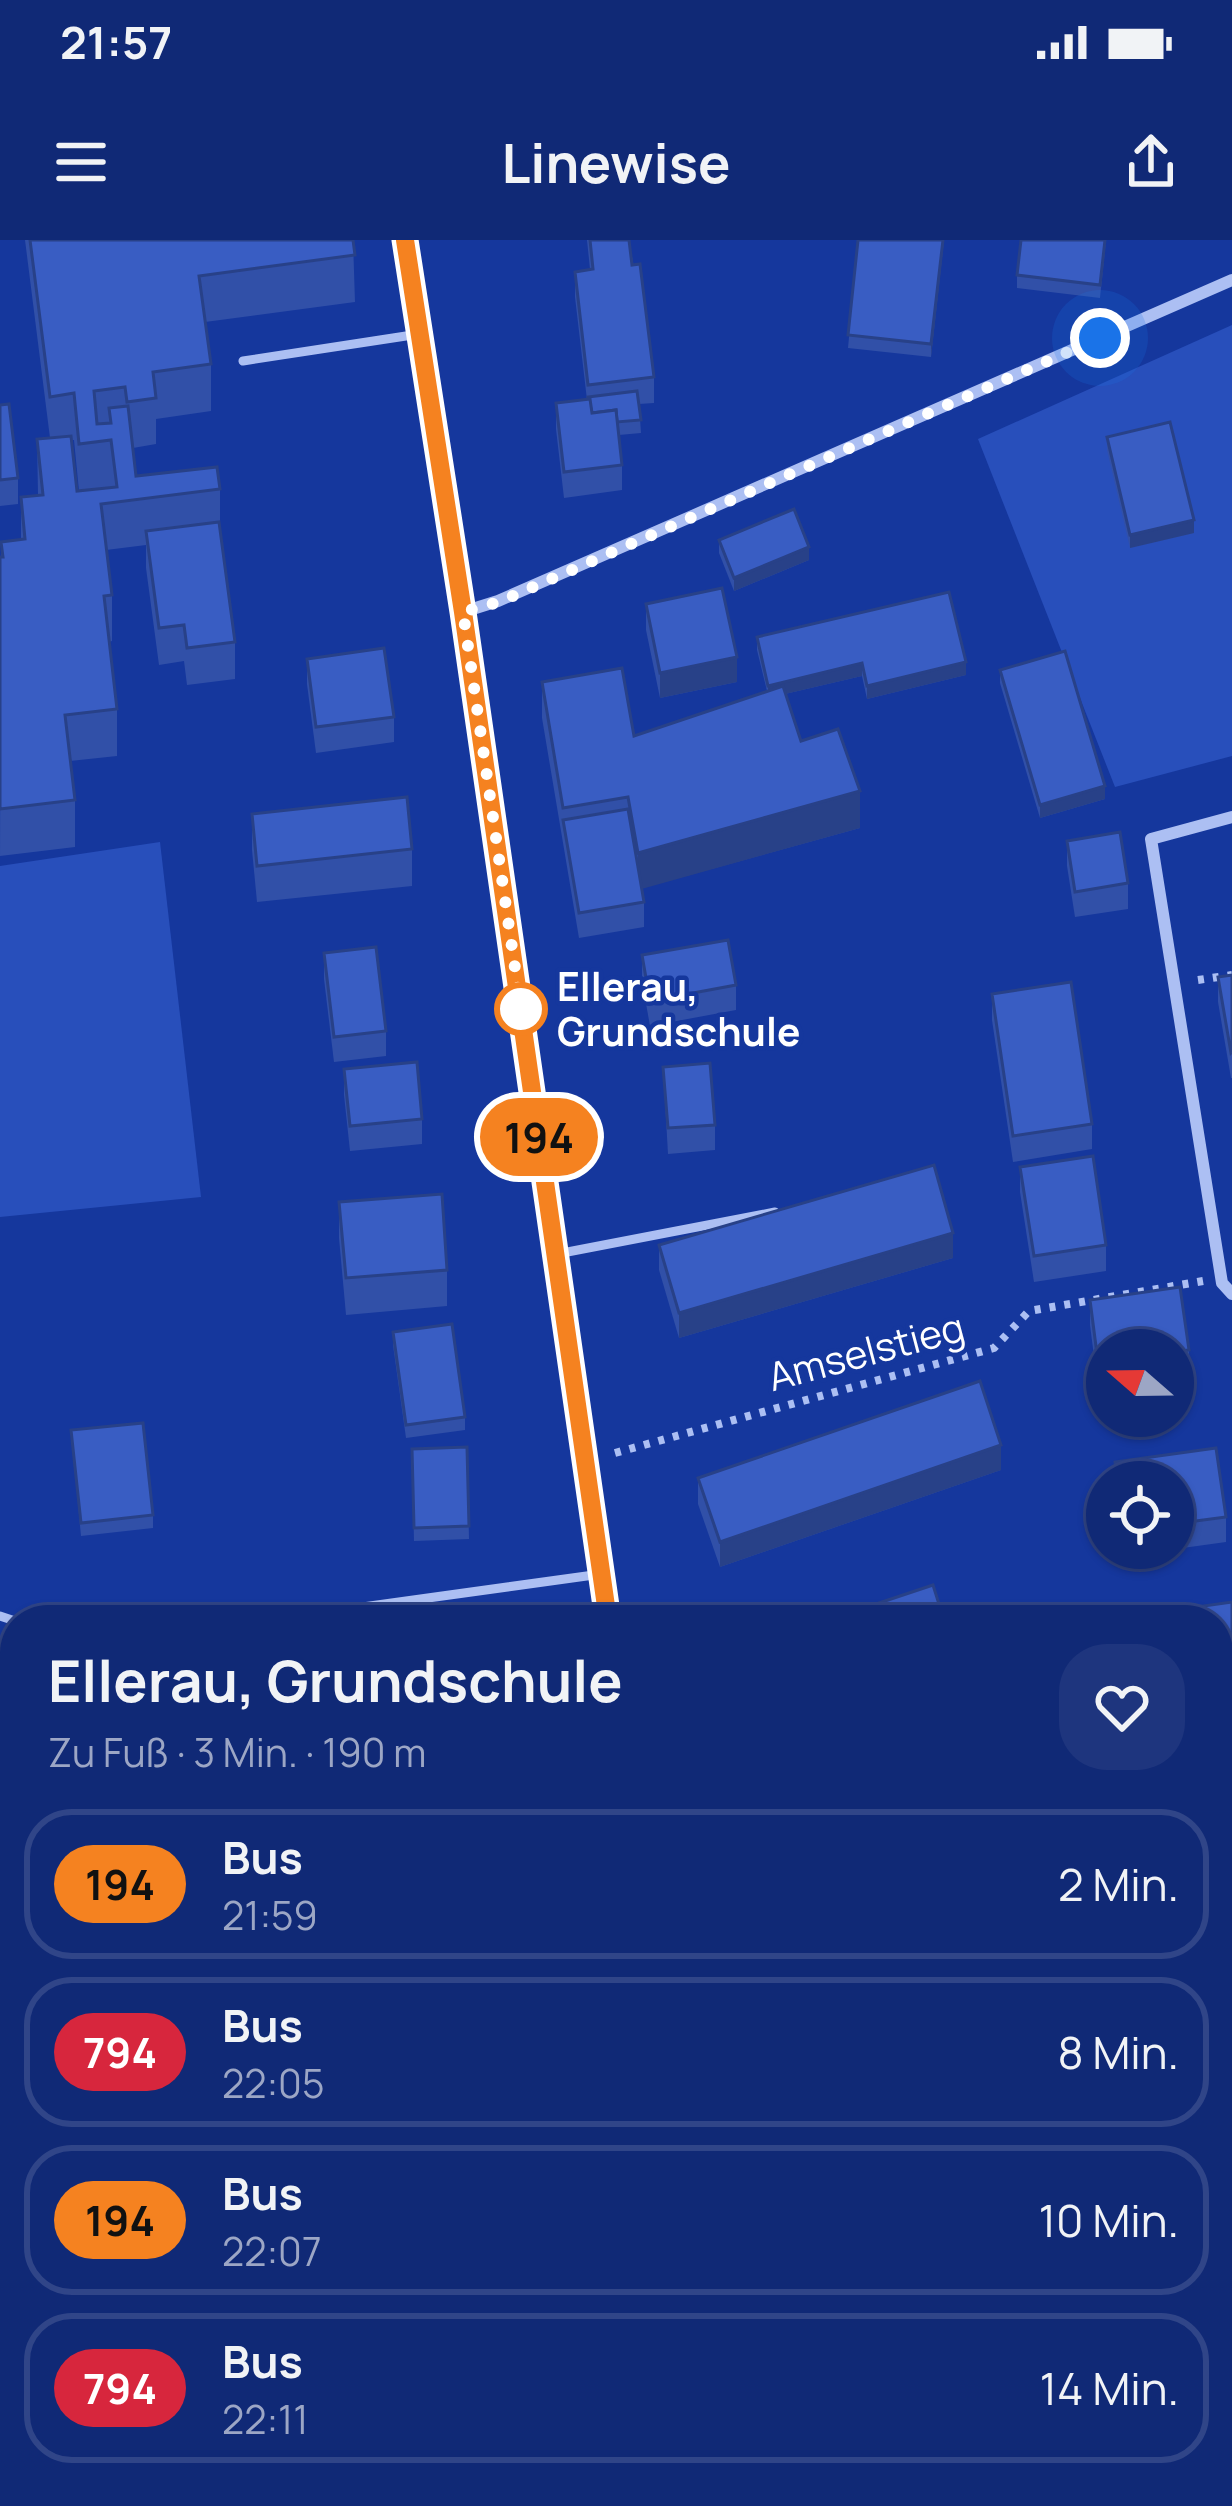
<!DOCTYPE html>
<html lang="de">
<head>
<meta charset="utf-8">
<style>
	body { margin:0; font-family:Manrope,sans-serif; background:#1e357e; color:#f1f3f6; height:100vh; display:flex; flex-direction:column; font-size:45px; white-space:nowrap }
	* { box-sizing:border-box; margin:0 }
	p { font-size:39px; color:#9ca6c5 }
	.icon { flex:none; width:66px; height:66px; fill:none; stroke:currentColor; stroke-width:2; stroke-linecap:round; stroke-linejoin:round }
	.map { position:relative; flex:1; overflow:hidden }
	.drawer { position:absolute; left:0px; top:1365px; width:1233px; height:903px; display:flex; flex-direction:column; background:#102976; border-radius:48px 48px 0 0; box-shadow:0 3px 9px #0004,0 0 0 3px #304588 }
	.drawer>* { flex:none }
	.badge { padding:0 24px; border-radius:39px; font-size:42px; line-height:78px }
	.needle { width:78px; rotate:290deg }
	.controls { position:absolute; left:1086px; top:1089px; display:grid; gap:24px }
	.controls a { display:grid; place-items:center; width:108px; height:108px; border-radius:50%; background:#102976; box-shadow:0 3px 9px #0004,0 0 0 3px #304588; font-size:60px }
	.you { position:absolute; width:60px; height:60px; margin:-30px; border:9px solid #fff; border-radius:50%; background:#1a73e8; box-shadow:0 0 0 18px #1a73e833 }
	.map>.badge { position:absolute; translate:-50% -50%; box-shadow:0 0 0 6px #fff }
	.round { display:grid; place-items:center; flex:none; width:126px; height:126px; border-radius:48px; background:#1e357e }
	.headline { display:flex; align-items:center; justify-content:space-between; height:204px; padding:0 48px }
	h1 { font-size:57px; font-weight:700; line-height:90px }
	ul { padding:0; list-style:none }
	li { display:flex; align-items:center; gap:36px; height:150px; margin:0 24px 18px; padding:0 24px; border:6px solid #304588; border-radius:48px }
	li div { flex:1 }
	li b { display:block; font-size:45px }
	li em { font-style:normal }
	li .badge { min-width:132px; font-weight:700; text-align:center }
	.status { display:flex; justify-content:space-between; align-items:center; height:84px; padding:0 60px; background:#102976; direction:ltr }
	.status svg { height:33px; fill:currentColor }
	header { display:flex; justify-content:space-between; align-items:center; height:156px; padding:0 48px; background:#102976; font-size:54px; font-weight:700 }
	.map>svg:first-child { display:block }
	.green { fill:#284fbb }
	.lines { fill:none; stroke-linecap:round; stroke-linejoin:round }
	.path { stroke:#acbff3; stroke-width:8; stroke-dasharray:6 9; stroke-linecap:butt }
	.lane { stroke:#acbff3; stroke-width:9 }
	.street { stroke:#acbff3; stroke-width:12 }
	.secondary { stroke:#dbe4fd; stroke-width:24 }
	.wall { fill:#3150a8; fill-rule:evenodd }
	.shaded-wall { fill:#284188 }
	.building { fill:#395dc3; stroke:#284188; stroke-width:3 }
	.line-casing { stroke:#fff; stroke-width:27 }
	.line { stroke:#f58220; stroke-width:18 }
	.walk { stroke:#fff; stroke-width:12; stroke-dasharray:0 21.6 }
	.stop-dot { fill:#fff; stroke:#f58220; stroke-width:6 }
	.labels { text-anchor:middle; stroke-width:9; stroke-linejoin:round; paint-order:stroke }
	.stop-label { font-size:39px; font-weight:bold; fill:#fff; stroke:#15379d; text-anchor:start }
	.street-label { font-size:39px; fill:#fff; stroke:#15379d }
</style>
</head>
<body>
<div class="status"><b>21:57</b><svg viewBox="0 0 49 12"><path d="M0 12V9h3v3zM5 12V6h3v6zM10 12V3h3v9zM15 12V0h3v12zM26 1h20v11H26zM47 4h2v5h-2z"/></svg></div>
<header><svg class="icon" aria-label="menu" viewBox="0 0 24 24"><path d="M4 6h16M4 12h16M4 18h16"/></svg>Linewise<svg class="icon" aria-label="share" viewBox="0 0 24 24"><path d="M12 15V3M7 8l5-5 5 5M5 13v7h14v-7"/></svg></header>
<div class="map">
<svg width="1232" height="2266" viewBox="0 0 1232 2266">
	<rect width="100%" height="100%" fill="#15379d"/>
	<g class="green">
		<polygon points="1232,85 1232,516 1115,547 978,199"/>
		<polygon points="160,602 201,957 0,977 0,626"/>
		<polygon points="0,1405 15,1405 15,1848 0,1846"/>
	</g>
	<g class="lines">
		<g class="path">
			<polyline points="1198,740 1232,735"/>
			<polyline points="615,1213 994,1108 1029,1071 1203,1041"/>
			<polyline points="1218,1830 1232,1828"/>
		</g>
		<g class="lane">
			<polyline points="243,121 419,94"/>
			<polyline points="557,1014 775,972"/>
			<polyline points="0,1376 15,1381"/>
			<polyline points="269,1380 601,1334"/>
		</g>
		<g class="street">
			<polyline points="463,372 498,361 1232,40"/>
			<polyline points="1232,577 1151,599 1222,1043 1232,1054"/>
			<polyline points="1218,2241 1232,2239"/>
			<polyline points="1006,2266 1115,2253"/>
		</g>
		<g class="secondary">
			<polyline points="405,0 463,372 608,1380"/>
			<polyline points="729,2253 731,2266"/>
		</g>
	</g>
	<g class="wall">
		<path d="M25 0H353L355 62 205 82 211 124V171L156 179V204L133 208 136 236 220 249V288L235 402V439L187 445 184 421 159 425 146 328V305L106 310 112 355V401L109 402 117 469V516L70 521 75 560V607L0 616 1 302 21 300V257L38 255 37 199 50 198ZM71 200H74L79 251H77Z"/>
		<polygon points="587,0 629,0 654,137 654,163 639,164 641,193 619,195 622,225 622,250 564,258 556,189 556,163 587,160 575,57 575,32 590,29"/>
		<polygon points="858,0 944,0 931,117 848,108"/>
		<polygon points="1106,0 1100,58 1017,48 1017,35"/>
		<polygon points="0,165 18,238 18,264 0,266"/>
		<polygon points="1107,197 1194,293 1130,308 1107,210"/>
		<polygon points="719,300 809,320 734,351 719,313"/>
		<polygon points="646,364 737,442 660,458 646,390"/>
		<polygon points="757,397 966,435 867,459 862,436 785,454 801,501 860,588 642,648 644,662 644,687 579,698 542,478 542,442 634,496 767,451 757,410"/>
		<polygon points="307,419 394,477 394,502 316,513 307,444"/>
		<polygon points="1000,430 1105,559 1040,578 1000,443"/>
		<polygon points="252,574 412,609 412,646 257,662 252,610"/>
		<polygon points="1067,601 1128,643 1128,669 1075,677 1067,626"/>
		<polygon points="324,713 386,791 386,816 334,822 324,739"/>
		<polygon points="642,715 736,745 736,770 650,786 642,741"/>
		<polygon points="1232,735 1232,838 1231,838 1218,762 1218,737"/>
		<polygon points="992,754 1092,884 1092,909 1013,922 992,780"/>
		<polygon points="663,827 715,885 715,910 668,914"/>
		<polygon points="344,829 422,879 422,904 350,911 344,855"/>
		<polygon points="1020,927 1106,1005 1106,1031 1034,1042 1020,952"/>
		<polygon points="339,962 447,1030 447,1066 346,1075 339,998"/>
		<polygon points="659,1005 953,1018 679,1098 659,1030"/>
		<polygon points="1090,1060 1189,1110 1189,1135 1173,1137 1173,1110 1107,1110 1107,1147 1098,1148 1090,1085"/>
		<polygon points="393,1092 465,1177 465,1190 406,1198 393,1105"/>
		<polygon points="71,1190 153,1275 153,1288 81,1296"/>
		<polygon points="467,1207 469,1299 414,1301 412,1209"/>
		<polygon points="1216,1208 1226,1277 1226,1302 1125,1316 1124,1308 1173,1308 1173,1242 1115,1242 1115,1222"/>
		<polygon points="1001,1230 720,1327 698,1264 698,1238"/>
		<polygon points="1232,1362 1232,1452 1218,1454 1218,1380"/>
		<polygon points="1218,1508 1229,1535 1229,1548 1218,1550"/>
		<polygon points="1232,1603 1232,1759 1218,1761 1218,1605"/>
		<polygon points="1232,2033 1232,2161 1218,2163 1218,2035"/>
		<polygon points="565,2253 618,2253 618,2256 567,2263"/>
	</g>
	<g class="shaded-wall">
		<polygon points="943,0 944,0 931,117 931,104"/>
		<polygon points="1194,280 1194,293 1130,308 1130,295"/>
		<polygon points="809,307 809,320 734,351 734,338"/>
		<polygon points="737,417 737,442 660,458 660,433"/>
		<polygon points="966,422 966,435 867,459 867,446"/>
		<polygon points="862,423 862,436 768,458 768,446"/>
		<polygon points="1105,546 1105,559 1040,578 1040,565"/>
		<polygon points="860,551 860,588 638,650 638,613"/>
		<polygon points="953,993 953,1018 679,1098 679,1073"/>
		<polygon points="1001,1205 1001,1230 720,1327 720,1302"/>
	</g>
	<g class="building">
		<polygon points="30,0 353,0 355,15 199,36 211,124 153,132 156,158 127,162 125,147 94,151 97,184 111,183 109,168 128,166 136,236 217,227 220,249 101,264 112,355 104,356 117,469 65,475 75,560 0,569 0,317 3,317 1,302 25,299 21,257 43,255 37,199 71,196 77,251 117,247 111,200 79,204 74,153 50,157"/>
		<polygon points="590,0 629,0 632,25 640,24 654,137 588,145 575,32 593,29"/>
		<polygon points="858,0 943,0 931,104 848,95"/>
		<polygon points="1021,0 1105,0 1100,45 1017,35"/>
		<polygon points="637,151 641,180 617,182 616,170 592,173 588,157"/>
		<polygon points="590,159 592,173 616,170 622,225 564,232 556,163"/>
		<polygon points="9,164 18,238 0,240 0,165"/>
		<polygon points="1170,182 1194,280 1130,295 1107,197"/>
		<polygon points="794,269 809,307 734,338 719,300"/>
		<polygon points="219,282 235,402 187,408 184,385 159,388 146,291"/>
		<polygon points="722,348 737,417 660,433 646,364"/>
		<polygon points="949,352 966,422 867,446 862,423 768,446 757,397"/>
		<polygon points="384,408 394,477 316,487 307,419"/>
		<polygon points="1065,411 1105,546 1040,565 1000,430"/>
		<polygon points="622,428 634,496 783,446 801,501 838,489 860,551 638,613 628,557 563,568 542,442"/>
		<polygon points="407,557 412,609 257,626 252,574"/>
		<polygon points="628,569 644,662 579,673 563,580"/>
		<polygon points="1120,592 1128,643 1075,652 1067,601"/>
		<polygon points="728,700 736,745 650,761 642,715"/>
		<polygon points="376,707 386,791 334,797 324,713"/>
		<polygon points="1232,735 1232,812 1231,813 1218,737"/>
		<polygon points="1071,742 1092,884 1013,896 992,754"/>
		<polygon points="417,822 422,879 350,886 344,829"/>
		<polygon points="710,823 715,885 668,888 663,827"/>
		<polygon points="1093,916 1106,1005 1034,1016 1020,927"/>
		<polygon points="934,925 953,993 679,1073 659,1005"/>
		<polygon points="442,954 447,1030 346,1038 339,962"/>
		<polygon points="1180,1047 1189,1110 1173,1112 1173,1110 1107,1110 1107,1121 1098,1122 1090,1060"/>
		<polygon points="452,1084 465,1177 406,1185 393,1092"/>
		<polygon points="980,1141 1001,1205 720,1302 698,1238"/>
		<polygon points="143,1183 153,1275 81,1283 71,1190"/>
		<polygon points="467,1207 469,1286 414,1288 412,1209"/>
		<polygon points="1216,1208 1226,1277 1173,1284 1173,1242 1118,1242 1115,1222"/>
		<polygon points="933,1345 944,1380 828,1380"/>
		<polygon points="1232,1362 1232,1427 1218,1429 1218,1380 1133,1380 1133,1376"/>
		<polygon points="494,1368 495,1380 440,1380 439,1375"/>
		<polygon points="1224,1507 1229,1535 1218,1537 1218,1508"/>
		<polygon points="1232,1603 1232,1713 1218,1715 1218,1605"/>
		<polygon points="1232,2033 1232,2114 1218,2116 1218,2035"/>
		<polygon points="1232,2255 1232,2266 1155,2266"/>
	</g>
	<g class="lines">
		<g class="line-casing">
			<polyline id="line" points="405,0 463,372 608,1380"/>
		</g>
		<use href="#line" class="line"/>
		<polyline class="walk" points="521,769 463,372 499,362 1100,98"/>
	</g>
	<circle class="stop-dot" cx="521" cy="769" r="24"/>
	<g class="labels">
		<g class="stop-label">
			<text x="557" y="761">Ellerau,<tspan x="557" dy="45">Grundschule</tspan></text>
		</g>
		<g class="street-label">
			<text transform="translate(866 1112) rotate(-15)" y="14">Amselstieg</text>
		</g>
	</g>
</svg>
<div class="controls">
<a><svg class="needle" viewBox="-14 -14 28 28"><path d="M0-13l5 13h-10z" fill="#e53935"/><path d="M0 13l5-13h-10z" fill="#9ca6c5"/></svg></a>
<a><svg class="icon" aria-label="locate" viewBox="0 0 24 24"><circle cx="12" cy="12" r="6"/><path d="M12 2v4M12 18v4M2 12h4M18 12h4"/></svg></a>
</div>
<div class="you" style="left:1100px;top:98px"></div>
<b class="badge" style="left:539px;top:897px;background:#f58220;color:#111">194</b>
<section class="drawer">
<div class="headline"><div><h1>Ellerau, Grundschule</h1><p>Zu Fuß · 3 Min. · 190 m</p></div><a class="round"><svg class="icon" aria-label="heart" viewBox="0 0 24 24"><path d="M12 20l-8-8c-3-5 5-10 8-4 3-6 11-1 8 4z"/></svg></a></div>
<ul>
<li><span class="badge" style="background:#f58220;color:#111">194</span><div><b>Bus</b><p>21:59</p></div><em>2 Min.</em></li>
<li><span class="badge" style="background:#d7263d;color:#fff">794</span><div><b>Bus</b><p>22:05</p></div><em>8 Min.</em></li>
<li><span class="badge" style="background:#f58220;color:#111">194</span><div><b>Bus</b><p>22:07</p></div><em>10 Min.</em></li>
<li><span class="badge" style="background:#d7263d;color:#fff">794</span><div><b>Bus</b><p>22:11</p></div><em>14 Min.</em></li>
</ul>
</section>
</div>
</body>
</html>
